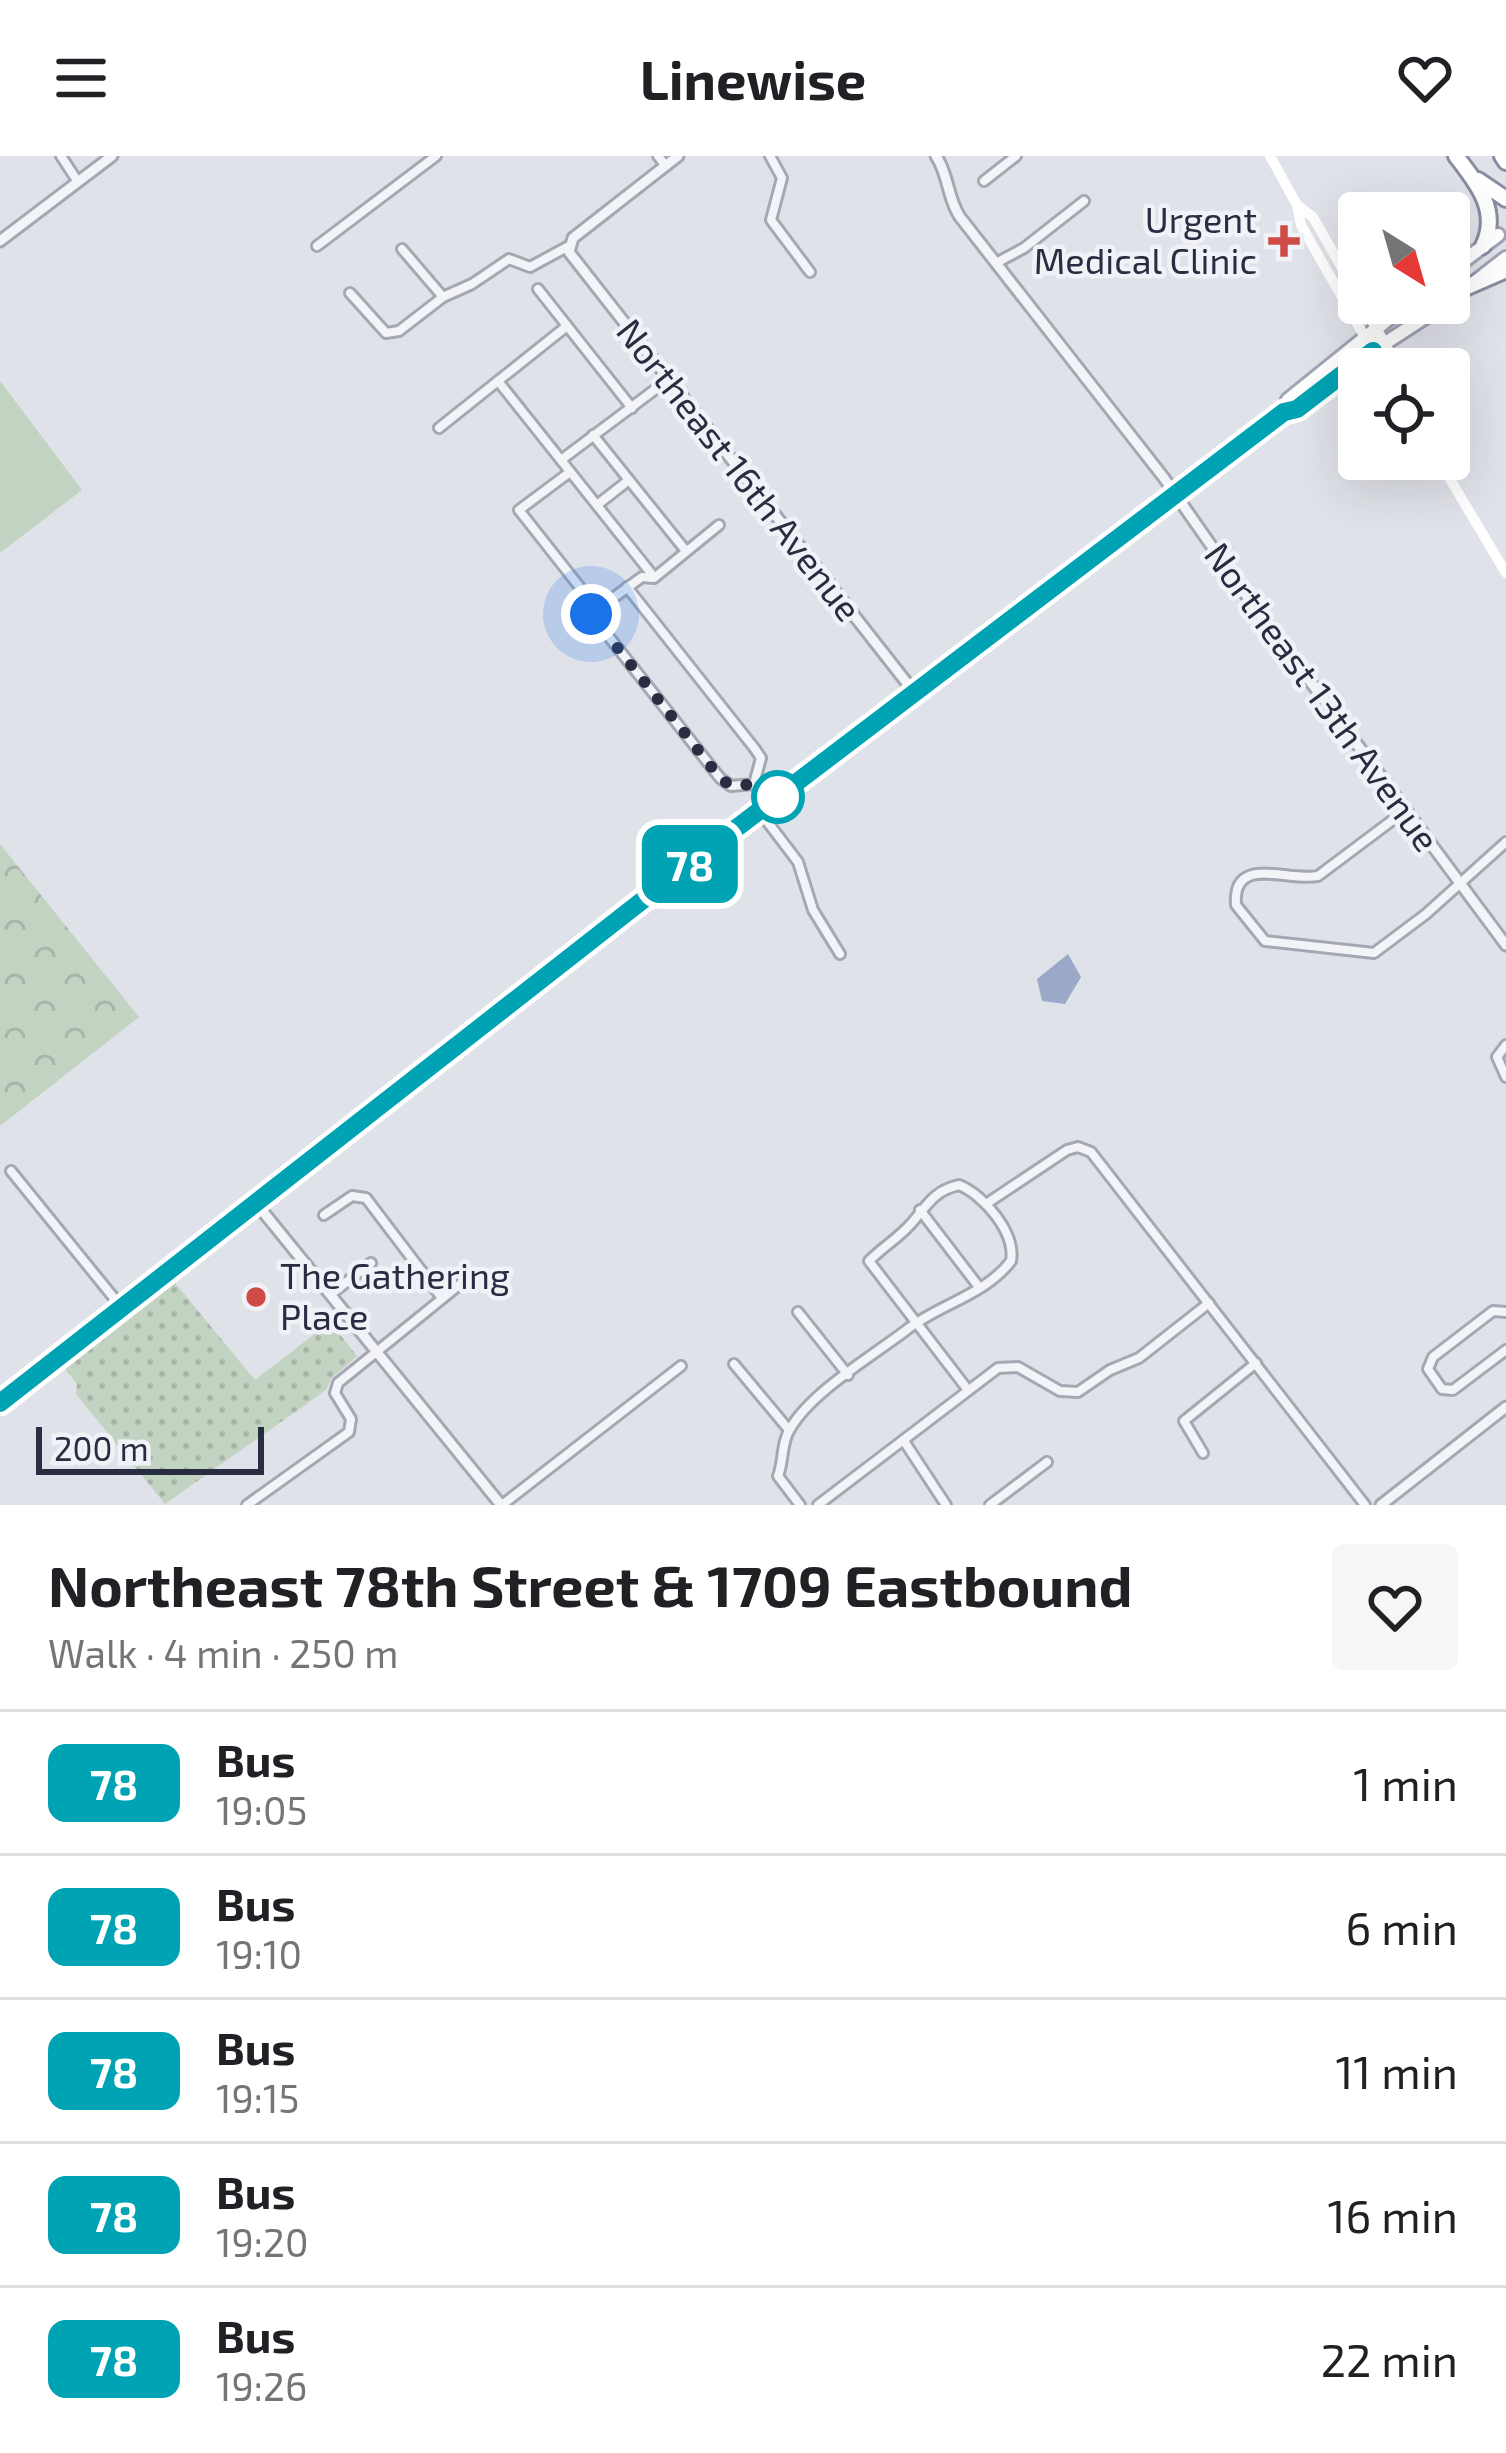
<!DOCTYPE html>
<html lang="en">
<head>
<meta charset="utf-8">
<style>
	body { margin:0; font-family:"Exo 2",sans-serif; background:#f6f6f6; color:#202124; height:100vh; display:flex; flex-direction:column; font-size:45px; white-space:nowrap }
	* { box-sizing:border-box; margin:0 }
	p { font-size:39px; color:#757577 }
	.icon { flex:none; width:66px; height:66px; fill:none; stroke:currentColor; stroke-width:2; stroke-linecap:round; stroke-linejoin:round }
	.map { position:relative; height:1349px; overflow:hidden }
	.side { display:flex; flex-direction:column; background:#fff; flex:1 }
	.side>* { flex:none }
	.badge { padding:0 24px; border-radius:18px; font-size:42px; line-height:78px }
	.needle { width:78px; rotate:143deg }
	.tools { position:absolute; left:1338px; top:36px; display:grid; gap:24px }
	.tools a { display:grid; place-items:center; width:132px; height:132px; border-radius:12px; background:#fff; box-shadow:0 12px 48px #0002; font-size:60px }
	.scale { position:absolute; left:36px; bottom:30px; width:228px; box-sizing:border-box; padding-left:12px; border:6px solid #292d41; border-top:0; font-size:33px; line-height:42px; white-space:nowrap; color:#292d41; -webkit-text-stroke:9px #f0f2f7; paint-order:stroke }
	.you { position:absolute; width:60px; height:60px; margin:-30px; border:9px solid #fff; border-radius:50%; background:#1a73e8; box-shadow:0 0 0 18px #1a73e833 }
	.map>.badge { position:absolute; translate:-50% -50%; box-shadow:0 0 0 6px #fff }
	.round { display:grid; place-items:center; flex:none; width:126px; height:126px; border-radius:12px; background:#f6f6f6 }
	.overview { display:flex; align-items:center; justify-content:space-between; height:204px; padding:0 48px }
	h1 { font-size:57px; font-weight:700; line-height:90px }
	ul { padding:0; list-style:none }
	li { display:flex; align-items:center; gap:36px; height:144px; padding:0 48px; border-top:3px solid #e0e0e0 }
	li div { flex:1 }
	li b { display:block; font-size:45px }
	li em { font-style:normal }
	li .badge { min-width:132px; font-weight:700; text-align:center }
	header { display:flex; justify-content:space-between; align-items:center; height:156px; padding:0 48px; background:#fff; font-size:54px; font-weight:700 }
	.map>svg:first-child { display:block }
	.grass { fill:url(#grass-dots) }
	.forest { fill:url(#forest-crowns) }
	.park { fill:#c3d3c2 }
	.water { fill:#9ba9c9 }
	.lines { fill:none; stroke-linecap:round; stroke-linejoin:round }
	.minor-casing { stroke:#a5a8b3; stroke-width:14 }
	.tertiary-casing { stroke:#a5a8b3; stroke-width:15 }
	.primary-casing { stroke:#a0a4b5; stroke-width:18 }
	.motorway-casing { stroke:#888da0; stroke-width:20 }
	.minor { stroke:#f3f4f8; stroke-width:8 }
	.tertiary { stroke:#f3f4f8; stroke-width:9 }
	.secondary { stroke:#fff; stroke-width:10 }
	.primary { stroke:#fff; stroke-width:12 }
	.motorway { stroke:#fff; stroke-width:14 }
	.line-casing { stroke:#fff; stroke-width:27 }
	.line { stroke:#00a3b4; stroke-width:18 }
	.walk { stroke:#292d41; stroke-width:12; stroke-dasharray:0 21.6 }
	.poi-dot { fill:#ce4b46; stroke:#f0f2f7; stroke-width:4.5 }
	.stop-dot { fill:#fff; stroke:#00a3b4; stroke-width:6 }
	.labels { text-anchor:middle; stroke-width:9; stroke-linejoin:round; paint-order:stroke }
	.poi-label { font-size:36px; fill:#292d41; stroke:#f0f2f7; text-anchor:end }
	.street-label { font-size:36px; fill:#292d41; stroke:#f0f2f7 }
</style>
</head>
<body>
<header><svg class="icon" aria-label="menu" viewBox="0 0 24 24"><path d="M4 6h16M4 12h16M4 18h16"/></svg>Linewise<svg class="icon" aria-label="heart" viewBox="0 0 24 24"><path d="M12 20l-8-8c-3-5 5-10 8-4 3-6 11-1 8 4z"/></svg></header>
<div class="map">
<svg width="1506" height="1349" viewBox="0 0 1506 1349">
	<defs>
		<pattern id="grass-dots" width="8" height="8" patternUnits="userSpaceOnUse" patternTransform="scale(3)"><rect width="8" height="8" fill="#c3d3c2"/><path d="M2 2h.1M6 6h.1" fill="none" stroke="#a8b5a8" stroke-width="1.8" stroke-linecap="round"/></pattern>
		<pattern id="forest-crowns" width="20" height="18" patternUnits="userSpaceOnUse" patternTransform="scale(3)"><rect width="20" height="18" fill="#c3d3c2"/><path d="M2 6a3 3 0 1 1 6 0M12 15a3 3 0 1 1 6 0" fill="none" stroke="#a8b5a8"/></pattern>
	</defs>
	<rect width="100%" height="100%" fill="#e0e2e9"/>
	<polygon class="grass" points="175,1127 255,1224 330,1166 357,1200 331,1223 326,1234 165,1348 76,1238 77,1228 65,1213"/>
	<polygon class="forest" points="0,688 139,861 0,970"/>
	<polygon class="park" points="0,225 82,334 0,397"/>
	<polygon class="water" points="1068,798 1081,821 1065,848 1042,845 1037,823"/>
	<g class="lines">
		<g class="minor-casing">
			<g id="minor">
				<polyline points="61,0 78,26"/>
				<polyline points="658,0 666,10"/>
				<polyline points="770,0 782,22 771,64 810,116"/>
				<polyline points="984,25 1016,0"/>
				<polyline points="317,90 436,0"/>
				<polyline points="996,107 1024,92 1084,45"/>
				<polyline points="538,133 632,252"/>
				<polyline points="350,137 386,177 399,175 443,141 402,93"/>
				<polyline points="443,141 472,128 509,103 530,111 567,91"/>
				<polyline points="498,225 654,421"/>
				<polyline points="439,272 567,170"/>
				<polyline points="593,279 686,395"/>
				<polyline points="561,304 669,223"/>
				<polyline points="570,316 519,354 597,453"/>
				<polyline points="597,349 629,324"/>
				<polyline points="719,369 654,422 642,421 591,458 720,622 731,630 754,628"/>
				<polyline points="627,431 755,593 761,602 754,628 769,647"/>
				<path d="M1406 654 1318 720C1288 726 1232 698 1236 749L1265 785 1374 797 1426 758 1506 686"/>
				<polyline points="760,656 798,706 813,754 840,798"/>
				<polyline points="1506,889 1497,901 1506,921"/>
				<polyline points="11,1015 122,1152"/>
				<polyline points="986,1048 1067,994 1078,991 1091,996 1365,1349"/>
				<polyline points="920,1054 979,1131"/>
				<polyline points="324,1059 352,1040 366,1042 442,1142"/>
				<polyline points="331,1138 371,1107"/>
				<polyline points="798,1156 848,1219"/>
				<polyline points="1506,1156 1493,1155 1433,1201 1428,1213 1442,1233 1453,1234 1506,1194"/>
				<polyline points="734,1208 789,1274"/>
				<polyline points="904,1285 946,1349"/>
				<polyline points="1203,1297 1184,1265 1256,1207"/>
				<polyline points="247,1349 349,1276 351,1263 335,1237 338,1227 469,1121"/>
				<polyline points="502,1349 681,1210"/>
				<path d="M800 1349 778 1320C784 1305 781 1287 790 1273 812 1235 873 1200 909 1172 941 1148 986 1138 1011 1105 1016 1077 984 1039 959 1029 931 1035 925 1054 907 1072 895 1084 881 1093 869 1105L968 1234"/>
				<polyline points="818,1349 998,1212 1018,1211 1060,1235 1078,1236 1110,1214 1139,1202 1209,1147"/>
				<polyline points="990,1349 1047,1306"/>
			</g>
		</g>
		<g class="tertiary-casing">
			<g id="tertiary">
				<polyline points="678,0 573,82 569,96 914,536"/>
				<path d="M936 0C949 19 947 42 960 61L1164 322 1238 428 1506 789"/>
				<polyline points="0,85 112,0"/>
				<polyline points="256,1047 501,1349"/>
				<polyline points="1381,1349 1506,1251"/>
			</g>
		</g>
		<g class="primary-casing">
			<g id="primary">
				<polyline points="1449,116 1498,79"/>
				<polyline points="1449,146 1506,102"/>
				<polyline points="1284,256 1288,244 1408,147"/>
				<polyline points="0,1247 685,712 1284,256 1297,253 1373,195 1447,147"/>
			</g>
		</g>
		<g class="motorway-casing">
			<g id="motorway">
				<path d="M1456 0C1477 27 1500 55 1483 90"/>
				<polyline points="1502,0 1506,6"/>
				<polyline points="1478,24 1506,43"/>
				<polyline points="1467,131 1506,114"/>
			</g>
		</g>
		<use href="#minor" class="minor"/>
		<use href="#tertiary" class="tertiary"/>
		<g class="secondary">
			<polyline points="1270,0 1297,49 1301,69 1383,213"/>
			<polyline points="1297,49 1313,61 1359,142"/>
			<polyline points="1362,147 1399,213"/>
			<polyline points="1438,303 1506,417"/>
		</g>
		<use href="#primary" class="primary"/>
		<use href="#motorway" class="motorway"/>
	</g>
	<g class="lines">
		<g class="line-casing">
			<polyline id="line" points="0,1247 680,715 1284,256 1297,253 1373,195 1383,213"/>
		</g>
		<use href="#line" class="line"/>
		<polyline class="walk" points="591,458 720,622 731,630 754,628 770,647 778,641"/>
	</g>
	<g class="poi-dot">
		<path d="M1278 67h12v12h12v12h-12v12h-12v-12h-12v-12h12z"/>
		<circle cx="256" cy="1141" r="12"/>
	</g>
	<circle class="stop-dot" cx="778" cy="641" r="24"/>
	<g class="labels">
		<g class="poi-label">
			<text x="1257" y="77">Urgent<tspan x="1257" dy="41">Medical Clinic</tspan></text>
			<text x="280" y="1133" text-anchor="start">The Gathering<tspan x="280" dy="41">Place</tspan></text>
		</g>
		<g class="street-label">
			<text transform="translate(739 314) rotate(52)" y="13">Northeast 16th Avenue</text>
			<text transform="translate(1322 541) rotate(54)" y="13">Northeast 13th Avenue</text>
		</g>
	</g>
</svg>
<div class="tools">
<a><svg class="needle" viewBox="-14 -14 28 28"><path d="M0-13l5 13h-10z" fill="#e53935"/><path d="M0 13l5-13h-10z" fill="#757577"/></svg></a>
<a><svg class="icon" aria-label="locate" viewBox="0 0 24 24"><circle cx="12" cy="12" r="6"/><path d="M12 2v4M12 18v4M2 12h4M18 12h4"/></svg></a>
</div>
<div class="scale">200 m</div>
<div class="you" style="left:591px;top:458px"></div>
<b class="badge" style="left:690px;top:708px;background:#00a3b4;color:#fff">78</b>
</div>
<section class="side">
<div class="overview"><div><h1>Northeast 78th Street &amp; 1709 Eastbound</h1><p>Walk · 4 min · 250 m</p></div><a class="round"><svg class="icon" aria-label="heart" viewBox="0 0 24 24"><path d="M12 20l-8-8c-3-5 5-10 8-4 3-6 11-1 8 4z"/></svg></a></div>
<ul>
<li><span class="badge" style="background:#00a3b4;color:#fff">78</span><div><b>Bus</b><p>19:05</p></div><em>1 min</em></li>
<li><span class="badge" style="background:#00a3b4;color:#fff">78</span><div><b>Bus</b><p>19:10</p></div><em>6 min</em></li>
<li><span class="badge" style="background:#00a3b4;color:#fff">78</span><div><b>Bus</b><p>19:15</p></div><em>11 min</em></li>
<li><span class="badge" style="background:#00a3b4;color:#fff">78</span><div><b>Bus</b><p>19:20</p></div><em>16 min</em></li>
<li><span class="badge" style="background:#00a3b4;color:#fff">78</span><div><b>Bus</b><p>19:26</p></div><em>22 min</em></li>
</ul>
</section>
</body>
</html>
